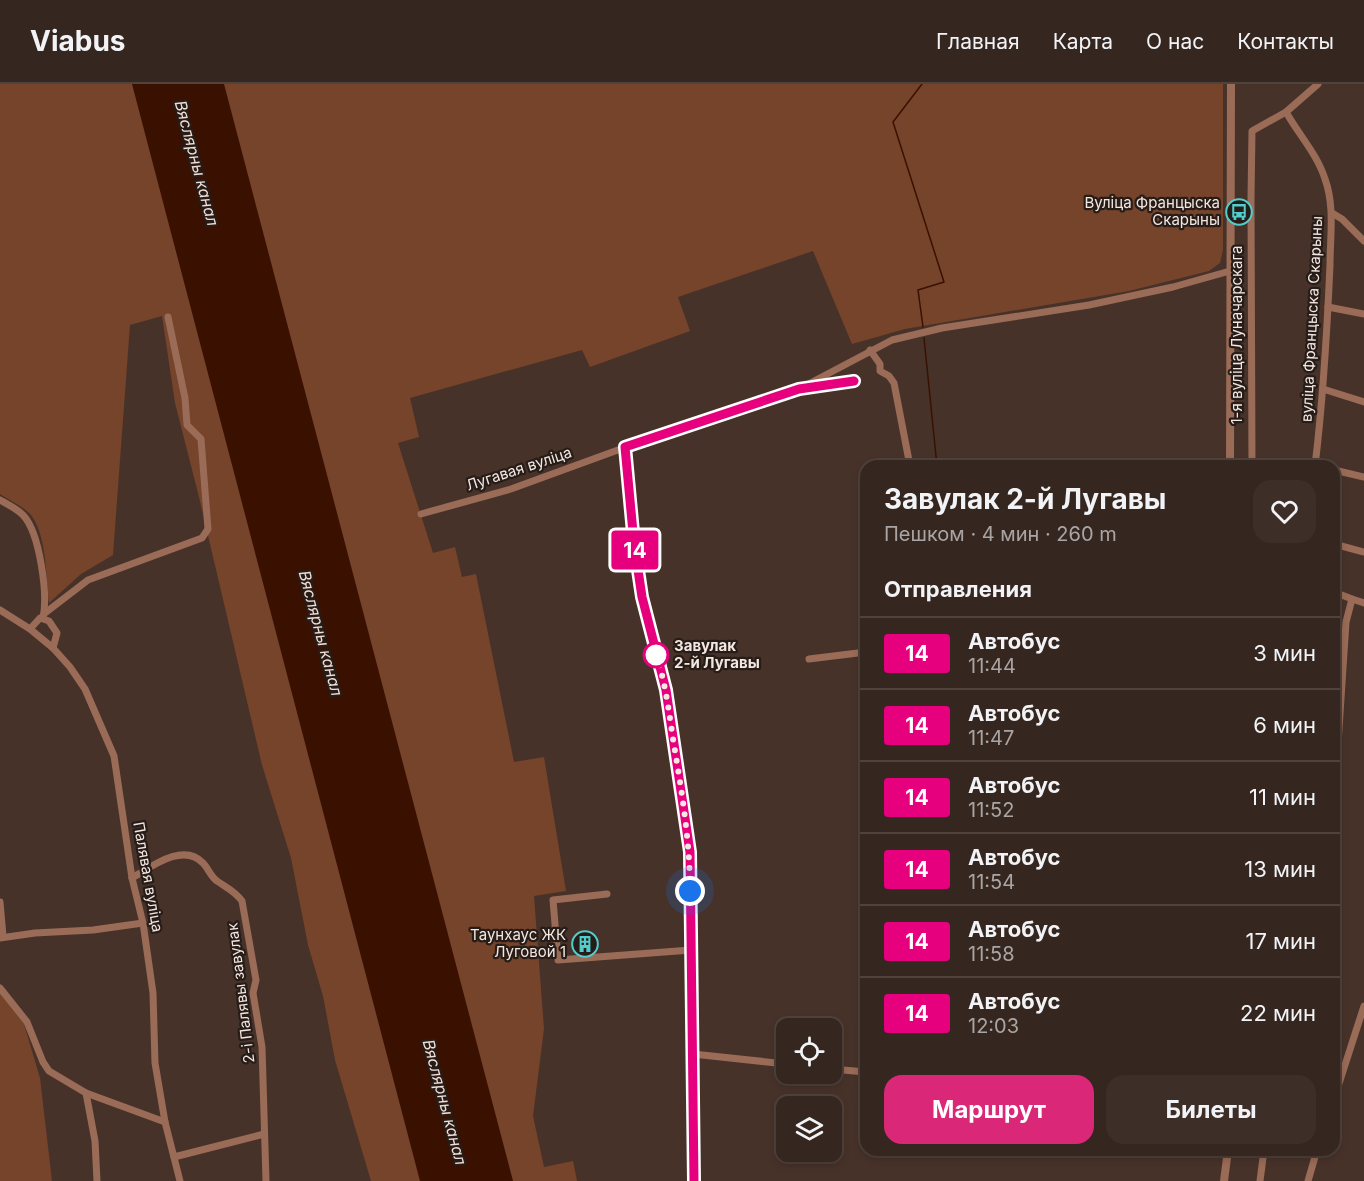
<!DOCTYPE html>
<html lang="ru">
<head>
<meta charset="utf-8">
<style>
	body { margin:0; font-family:Inter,sans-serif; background:#3d2e28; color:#f1f3f6; height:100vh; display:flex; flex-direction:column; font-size:22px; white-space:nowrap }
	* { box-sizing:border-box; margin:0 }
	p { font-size:20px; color:#aaa5a4 }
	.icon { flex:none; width:33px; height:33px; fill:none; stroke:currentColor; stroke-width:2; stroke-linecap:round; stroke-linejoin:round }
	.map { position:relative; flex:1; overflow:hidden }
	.sheet { position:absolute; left:860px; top:376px; width:480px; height:696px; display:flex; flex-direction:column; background:#35261f; border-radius:18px; box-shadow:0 3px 9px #0003,0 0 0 2px #4f433d }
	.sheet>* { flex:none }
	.badge { padding:0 12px; border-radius:4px; font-size:21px; line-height:39px }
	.tools { position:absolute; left:776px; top:934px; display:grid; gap:12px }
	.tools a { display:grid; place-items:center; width:66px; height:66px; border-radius:12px; background:#35261f; box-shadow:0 3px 9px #0003,0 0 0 2px #4f433d; font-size:30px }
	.you { position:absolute; width:30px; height:30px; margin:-15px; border:4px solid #fff; border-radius:50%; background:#1a73e8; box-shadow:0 0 0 9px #1a73e833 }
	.map>.badge { position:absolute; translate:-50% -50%; box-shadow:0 0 0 3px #fff }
	h2 { padding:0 24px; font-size:22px; line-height:54px }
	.round { display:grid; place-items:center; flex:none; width:63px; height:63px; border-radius:18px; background:#3d2e28 }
	.summary { display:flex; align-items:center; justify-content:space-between; height:102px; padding:0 24px }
	h1 { font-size:28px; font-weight:700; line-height:45px }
	.button { display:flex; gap:12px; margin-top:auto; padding:12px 24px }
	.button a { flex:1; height:69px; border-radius:18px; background:#db2777; color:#fff; font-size:24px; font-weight:700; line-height:69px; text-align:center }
	.button a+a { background:#3d2e28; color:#f1f3f6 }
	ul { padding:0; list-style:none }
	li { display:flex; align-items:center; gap:18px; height:72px; padding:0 24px; border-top:2px solid #4f433d }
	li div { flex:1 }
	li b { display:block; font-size:22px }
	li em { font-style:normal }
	li .badge { min-width:66px; font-weight:700; text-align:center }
	header { display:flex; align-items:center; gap:36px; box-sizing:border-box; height:84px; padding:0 30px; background:#35261f; border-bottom:2px solid #4f433d }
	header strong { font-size:28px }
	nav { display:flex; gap:33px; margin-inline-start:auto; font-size:21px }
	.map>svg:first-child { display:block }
	.green { fill:#76432b }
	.water { fill:#3a1100 }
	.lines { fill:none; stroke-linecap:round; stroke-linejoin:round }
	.stream { stroke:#3a1100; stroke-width:1.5 }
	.minor { stroke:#9a6b57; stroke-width:7 }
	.tertiary { stroke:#9a6b57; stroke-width:8 }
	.line-casing { stroke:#fff; stroke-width:14 }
	.line { stroke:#e6007e; stroke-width:9 }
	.walk { stroke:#f4e6e0; stroke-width:6; stroke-dasharray:0 10.8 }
	.stop-dot { fill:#fff; stroke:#e6007e; stroke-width:3 }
	.labels { text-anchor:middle; stroke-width:4.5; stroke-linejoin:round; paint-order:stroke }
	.poi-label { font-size:15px; fill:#f4e6e0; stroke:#261c18; text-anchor:end }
	.street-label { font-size:15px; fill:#f4e6e0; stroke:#261c18 }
	.stop-label { font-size:15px; font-weight:bold; fill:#f4e6e0; stroke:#261c18; text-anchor:start }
	.water-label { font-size:16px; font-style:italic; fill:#f2ded6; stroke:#261c18 }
</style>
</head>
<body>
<header>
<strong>Viabus</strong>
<nav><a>Главная</a><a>Карта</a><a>О нас</a><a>Контакты</a></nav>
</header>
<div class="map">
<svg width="1364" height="1097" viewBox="0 0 1364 1097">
	<rect width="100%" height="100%" fill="#473229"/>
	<g class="green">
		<path d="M0 0H1223V166L1220 179 1209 187 1129 207 905 245 852 260 813 167 678 213 690 247 590 283 582 266 410 314 419 353 398 359 433 469 455 463 462 493 476 490 514 678 544 673 566 807 534 812 544 945 533 1032 544 1083 573 1077 577 1097H371L335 976 323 912 308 861 291 774 262 681 198 409 175 319 162 232 130 241 113 471 81 490 49 519C46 495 47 445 28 428 20 421 9 416 0 410Z"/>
		<polygon points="0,909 24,940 40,994 52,1097 0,1097"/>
	</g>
	<polygon class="water" points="132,0 224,0 513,1097 420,1097"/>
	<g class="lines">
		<g class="stream">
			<polyline points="922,0 893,38 944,198 918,206 923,243"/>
			<polyline points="924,254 937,382"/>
		</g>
		<g class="minor">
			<path d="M1286 28C1299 51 1317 70 1325 95 1335 122 1330 153 1330 181 1327 249 1323 316 1315 382"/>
			<polyline points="1332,129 1342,135 1364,157"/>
			<polyline points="1328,223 1364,230"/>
			<polyline points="870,266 880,280 880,287 889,292 894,299 910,382"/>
			<polyline points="1323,305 1364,318"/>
			<polyline points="625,363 634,459 642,513 666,606 690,768 694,1097"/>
			<polyline points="1252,382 1251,114 1252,47 1286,28 1318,0"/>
			<polyline points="1334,386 1364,393"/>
			<path d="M0 416C7 420 17 425 23 431 40 449 48 511 43 534"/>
			<polyline points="421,430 511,405 670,347 799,305 892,256 942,244 1089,221 1173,203 1230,187"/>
			<polyline points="1334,460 1364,468"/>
			<polyline points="1334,508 1352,515 1346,538 1338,660 1334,697"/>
			<polyline points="1352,515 1364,519"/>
			<polyline points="0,526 30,545 53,564 70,583 85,605 114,672 132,794 143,839 153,909 155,979 165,1038 180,1097"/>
			<polyline points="45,529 88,496 202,454 208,445 201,355 187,341 185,314 168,233"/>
			<polyline points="30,545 40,534 49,537 57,549 53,564"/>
			<polyline points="809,575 866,568"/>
			<path d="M132 794C151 783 183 758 203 779 208 784 211 793 217 797 227 804 235 807 242 817L256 896 253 909 262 963 266 1097"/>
			<polyline points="607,810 553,816 558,876 691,866"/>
			<polyline points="0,818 3,852"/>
			<polyline points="0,854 35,849 93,846 143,839"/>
			<polyline points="0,904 27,938 43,978 49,987 86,1009 165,1038"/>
			<polyline points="693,970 786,980"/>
			<polyline points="831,985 866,988"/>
			<polyline points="86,1009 95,1057 97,1097"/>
			<polyline points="1334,1015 1364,922"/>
			<polyline points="174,1073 264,1050"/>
			<polyline points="1260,1097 1264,1066"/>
			<polyline points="1308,1097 1317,1066"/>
		</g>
		<g class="tertiary">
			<polyline points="1230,382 1231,0"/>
			<polyline points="1224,1097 1228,1066"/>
		</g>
	</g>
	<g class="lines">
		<g class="line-casing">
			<polyline id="line" points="694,1097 690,768 666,606 642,513 634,459 625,363 799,305 854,297"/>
		</g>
		<use href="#line" class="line"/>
		<path class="walk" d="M656 571C666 599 669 630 674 661 682 709 690 758 690 807"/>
	</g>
	<defs>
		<g id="bus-ring" transform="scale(1.35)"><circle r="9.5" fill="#261c18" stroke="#52cdcc" stroke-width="1.5"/><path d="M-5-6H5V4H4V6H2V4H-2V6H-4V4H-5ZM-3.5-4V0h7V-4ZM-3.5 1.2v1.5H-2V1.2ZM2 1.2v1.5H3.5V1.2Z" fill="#52cdcc"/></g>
		<g id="building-ring" transform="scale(1.35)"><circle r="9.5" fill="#261c18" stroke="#52cdcc" stroke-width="1.5"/><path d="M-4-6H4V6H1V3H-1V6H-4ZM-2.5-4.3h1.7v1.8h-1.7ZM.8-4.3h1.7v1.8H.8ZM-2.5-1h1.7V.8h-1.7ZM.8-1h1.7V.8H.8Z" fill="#52cdcc"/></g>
	</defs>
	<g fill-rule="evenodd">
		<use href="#bus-ring" x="1239" y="128"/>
		<use href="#building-ring" x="585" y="860"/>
	</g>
	<circle class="stop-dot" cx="656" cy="571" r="12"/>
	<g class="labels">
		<g class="poi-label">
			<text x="1220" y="124">Вуліца Францыска<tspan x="1220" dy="17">Скарыны</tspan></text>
			<text x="566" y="856">Таунхаус ЖК<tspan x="566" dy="17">Луговой 1</tspan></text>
		</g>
		<g class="street-label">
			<text transform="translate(1312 235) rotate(-87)" y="5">вуліца Францыска Скарыны</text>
			<text transform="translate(1237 251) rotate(-90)" y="5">1-я вуліца Луначарскага</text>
			<text transform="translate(519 385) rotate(-18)" y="5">Лугавая вуліца</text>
			<text transform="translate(148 793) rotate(80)" y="5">Палявая вуліца</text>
			<text transform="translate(241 909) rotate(-97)" y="5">2-і Палявы завулак</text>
		</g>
		<g class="stop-label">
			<text x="674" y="567">Завулак<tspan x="674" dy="17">2-й Лугавы</tspan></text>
		</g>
		<g class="water-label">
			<text transform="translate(197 79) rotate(75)" y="6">Вяслярны канал</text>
			<text transform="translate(321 549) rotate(75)" y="6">Вяслярны канал</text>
			<text transform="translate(445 1018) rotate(75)" y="6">Вяслярны канал</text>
		</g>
	</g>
</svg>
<div class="tools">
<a><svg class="icon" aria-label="locate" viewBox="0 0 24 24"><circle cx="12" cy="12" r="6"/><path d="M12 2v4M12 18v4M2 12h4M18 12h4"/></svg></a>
<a><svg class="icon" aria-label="layers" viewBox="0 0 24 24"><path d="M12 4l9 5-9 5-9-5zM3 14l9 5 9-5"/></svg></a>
</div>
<div class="you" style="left:690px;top:807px"></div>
<b class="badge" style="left:635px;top:466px;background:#e6007e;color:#fff">14</b>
<section class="sheet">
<div class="summary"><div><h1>Завулак 2-й Лугавы</h1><p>Пешком · 4 мин · 260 m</p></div><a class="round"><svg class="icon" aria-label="heart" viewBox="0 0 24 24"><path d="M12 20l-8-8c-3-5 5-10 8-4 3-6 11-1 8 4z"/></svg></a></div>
<h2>Отправления</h2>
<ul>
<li><span class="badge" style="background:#e6007e;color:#fff">14</span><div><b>Автобус</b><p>11:44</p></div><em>3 мин</em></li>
<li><span class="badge" style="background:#e6007e;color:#fff">14</span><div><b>Автобус</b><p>11:47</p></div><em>6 мин</em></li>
<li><span class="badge" style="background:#e6007e;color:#fff">14</span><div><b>Автобус</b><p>11:52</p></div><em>11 мин</em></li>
<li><span class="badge" style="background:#e6007e;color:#fff">14</span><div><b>Автобус</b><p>11:54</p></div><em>13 мин</em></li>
<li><span class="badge" style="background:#e6007e;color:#fff">14</span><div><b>Автобус</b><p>11:58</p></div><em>17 мин</em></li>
<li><span class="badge" style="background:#e6007e;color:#fff">14</span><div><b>Автобус</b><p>12:03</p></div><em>22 мин</em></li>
</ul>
<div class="button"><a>Маршрут</a><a>Билеты</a></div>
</section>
</div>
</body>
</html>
